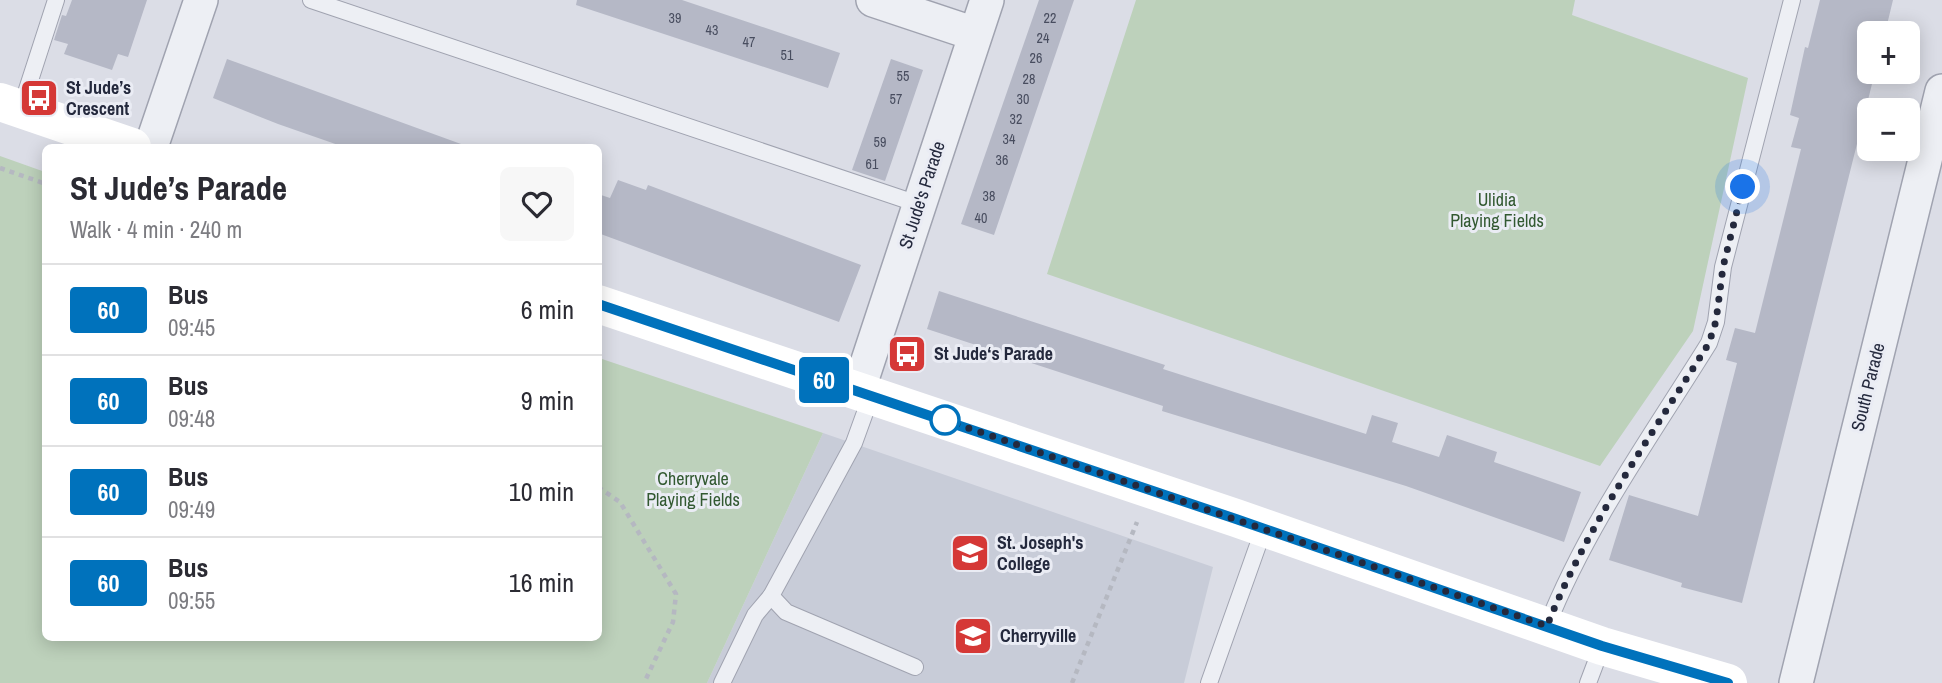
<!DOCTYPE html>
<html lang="en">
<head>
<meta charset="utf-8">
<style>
	body { margin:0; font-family:"Archivo Narrow",sans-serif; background:#f7f7f7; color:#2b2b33; height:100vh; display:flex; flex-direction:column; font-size:26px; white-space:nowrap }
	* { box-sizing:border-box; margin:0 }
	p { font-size:23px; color:#7c7c81 }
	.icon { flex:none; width:38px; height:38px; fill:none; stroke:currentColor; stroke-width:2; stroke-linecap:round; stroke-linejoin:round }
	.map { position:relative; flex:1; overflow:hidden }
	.side { position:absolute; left:42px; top:144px; width:560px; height:497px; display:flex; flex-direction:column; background:#fff; border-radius:10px; box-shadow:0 4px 18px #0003 }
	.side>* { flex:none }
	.badge { padding:0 14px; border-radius:5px; font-size:24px; line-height:46px }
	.tools { position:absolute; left:1857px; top:21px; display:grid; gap:14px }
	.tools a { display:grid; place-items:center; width:63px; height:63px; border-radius:10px; background:#fff; box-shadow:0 4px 18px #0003; font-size:35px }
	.you { position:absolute; width:35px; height:35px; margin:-18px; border:5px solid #fff; border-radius:50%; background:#1a73e8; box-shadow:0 0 0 10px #1a73e833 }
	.map>.badge { position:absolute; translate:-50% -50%; box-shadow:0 0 0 4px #fff }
	.round { display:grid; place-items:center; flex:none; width:74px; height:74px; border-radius:10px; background:#f7f7f7 }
	.headline { display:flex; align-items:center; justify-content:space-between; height:119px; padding:0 28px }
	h1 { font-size:33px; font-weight:700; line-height:52px }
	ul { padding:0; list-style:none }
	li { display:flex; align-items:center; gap:21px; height:91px; padding:0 28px; border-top:2px solid #e1e1e2 }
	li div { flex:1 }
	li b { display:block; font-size:26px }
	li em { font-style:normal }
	li .badge { min-width:77px; font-weight:700; text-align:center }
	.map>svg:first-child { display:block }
	.built { fill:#c8ccd8 }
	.green { fill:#bdd1bb }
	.building { fill:#b5b8c6 }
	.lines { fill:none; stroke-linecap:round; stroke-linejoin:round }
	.lane-casing { stroke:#a0a3b0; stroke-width:18 }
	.street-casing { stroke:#a0a3b0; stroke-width:36 }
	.path { stroke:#b5b8c1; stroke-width:4.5; stroke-dasharray:5 5; stroke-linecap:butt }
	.lane { stroke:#edeff4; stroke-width:16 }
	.street { stroke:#edeff4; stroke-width:33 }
	.secondary { stroke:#fff; stroke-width:38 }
	.line-casing { stroke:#fff; stroke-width:16 }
	.line { stroke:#0072bc; stroke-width:10 }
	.walk { stroke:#24293d; stroke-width:7; stroke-dasharray:0 12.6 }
	.stop-dot { fill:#fff; stroke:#0072bc; stroke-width:3.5 }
	.labels { text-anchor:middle; stroke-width:6; stroke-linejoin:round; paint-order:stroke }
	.number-label { font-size:14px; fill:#484d5f }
	.poi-label { font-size:18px; font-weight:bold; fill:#24293d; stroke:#eaecf4; text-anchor:start }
	.street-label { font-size:18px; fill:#24293d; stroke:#eaecf4 }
	.park-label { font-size:18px; fill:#325931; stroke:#eaecf4 }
</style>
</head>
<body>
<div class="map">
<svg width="1942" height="683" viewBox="0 0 1942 683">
	<rect width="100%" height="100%" fill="#dbdde6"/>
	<polygon class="built" points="823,433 1213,567 1184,683 707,683"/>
	<g class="green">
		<polygon points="1136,0 1575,0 1572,15 1748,78 1693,331 1600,466 1047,274"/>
		<polygon points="0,156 45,172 46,637 598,637 599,358 823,433 707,683 0,683"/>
	</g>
	<g class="building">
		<polygon points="72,0 147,0 128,57 118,54 112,70 64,54 68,44 54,40 62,15 66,16"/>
		<polygon points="577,0 682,0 840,53 828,88 576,5"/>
		<polygon points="1039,0 1074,0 994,235 961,224"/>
		<polygon points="1820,0 1893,0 1885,33 1869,33 1869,72 1875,72 1742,603 1681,587 1682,583 1609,560 1629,495 1698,516 1737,363 1726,360 1735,328 1755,333 1801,149 1791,147 1799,118 1790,115 1805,47 1808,48"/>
		<polygon points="227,59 461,144 461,147 344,147 278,124 213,98"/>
		<polygon points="891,59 923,70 885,181 852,170"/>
		<polygon points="618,180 646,190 648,185 861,265 839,322 598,233 598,194 610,198"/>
		<polygon points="939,291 1165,365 1163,369 1366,434 1372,415 1398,423 1392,442 1439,457 1447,435 1497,452 1494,462 1581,492 1564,542 1406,486 1162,411 1163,406 927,329"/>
	</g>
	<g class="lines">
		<g class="lane-casing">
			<g id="lane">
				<polyline points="311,0 918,204"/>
				<polyline points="21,108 56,0"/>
				<polyline points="871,396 854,443 771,596 786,612 915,667"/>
				<path d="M1547 626C1587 525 1652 435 1709 343L1716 322 1723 267 1792 0"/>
				<polyline points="722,683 755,615 771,596"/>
				<polyline points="1209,683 1264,528"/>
				<polyline points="1588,683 1602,646"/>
			</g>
		</g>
		<g class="street-casing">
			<g id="street">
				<polyline points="873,0 975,34"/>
				<polyline points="151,147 201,0"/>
				<polyline points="858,391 987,0"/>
				<polyline points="1796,683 1942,91"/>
			</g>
		</g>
		<g class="path">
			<polyline points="0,168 46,184"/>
			<polyline points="598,487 620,502 676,594 673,622 644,683"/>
			<polyline points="1072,683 1137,522"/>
		</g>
		<use href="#lane" class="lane"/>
		<use href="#street" class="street"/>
		<g class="secondary">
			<polyline points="0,102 132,147"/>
			<polyline points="598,304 1236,518 1602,646 1728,683"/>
		</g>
	</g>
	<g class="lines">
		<g class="line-casing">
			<polyline id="line" points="598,304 1236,519 1602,646 1728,683"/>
		</g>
		<use href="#line" class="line"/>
		<path class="walk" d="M945 420 1547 626C1587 525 1652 435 1709 343L1716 321 1723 267 1743 187"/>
	</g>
	<defs>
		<g id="bus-square" transform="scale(2.0125)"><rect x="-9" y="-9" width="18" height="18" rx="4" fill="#d53836" stroke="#eaecf4"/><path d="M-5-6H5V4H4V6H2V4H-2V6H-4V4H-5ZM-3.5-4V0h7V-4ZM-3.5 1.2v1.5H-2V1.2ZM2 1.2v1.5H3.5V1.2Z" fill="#fff"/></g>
		<g id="school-square" transform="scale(2.0125)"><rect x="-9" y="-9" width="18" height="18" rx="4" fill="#d53836" stroke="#eaecf4"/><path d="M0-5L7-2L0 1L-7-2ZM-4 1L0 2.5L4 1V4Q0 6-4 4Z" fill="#fff"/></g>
	</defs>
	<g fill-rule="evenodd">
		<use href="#bus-square" x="39" y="98"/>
		<use href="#bus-square" x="907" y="354"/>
		<use href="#school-square" x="970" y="553"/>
		<use href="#school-square" x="973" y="636"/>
	</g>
	<circle class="stop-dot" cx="945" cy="420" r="14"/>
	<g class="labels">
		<g class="number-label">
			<text x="675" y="23">39</text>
			<text x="1050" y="23">22</text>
			<text x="712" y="35">43</text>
			<text x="1043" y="43">24</text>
			<text x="749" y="47">47</text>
			<text x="787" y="60">51</text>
			<text x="1036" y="63">26</text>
			<text x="903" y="81">55</text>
			<text x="1029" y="84">28</text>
			<text x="896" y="104">57</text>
			<text x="1023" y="104">30</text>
			<text x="1016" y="124">32</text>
			<text x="1009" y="144">34</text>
			<text x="880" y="147">59</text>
			<text x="1002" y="165">36</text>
			<text x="872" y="169">61</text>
			<text x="989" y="201">38</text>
			<text x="981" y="223">40</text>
		</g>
		<g class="poi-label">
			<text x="66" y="94">St Jude’s<tspan x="66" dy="21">Crescent</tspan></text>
			<text x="934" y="360">St Jude‘s Parade</text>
			<text x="997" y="549">St. Joseph's<tspan x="997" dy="21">College</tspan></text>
			<text x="1000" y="642">Cherryville</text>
		</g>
		<g class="street-label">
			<text transform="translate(922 195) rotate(-72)" y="6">St Jude's Parade</text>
			<text transform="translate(1868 387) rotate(-76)" y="6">South Parade</text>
		</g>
		<g class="park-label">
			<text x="1497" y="206">Ulidia<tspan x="1497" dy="21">Playing Fields</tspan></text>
			<text x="693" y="485">Cherryvale<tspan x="693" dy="21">Playing Fields</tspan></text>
		</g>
	</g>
</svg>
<div class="tools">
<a>+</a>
<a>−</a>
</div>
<div class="you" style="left:1743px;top:187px"></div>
<b class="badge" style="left:824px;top:380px;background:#0072bc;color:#fff">60</b>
<section class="side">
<div class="headline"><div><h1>St Jude’s Parade</h1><p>Walk · 4 min · 240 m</p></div><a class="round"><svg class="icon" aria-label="heart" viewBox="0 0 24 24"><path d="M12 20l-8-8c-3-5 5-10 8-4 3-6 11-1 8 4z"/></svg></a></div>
<ul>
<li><span class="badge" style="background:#0072bc;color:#fff">60</span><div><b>Bus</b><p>09:45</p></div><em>6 min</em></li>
<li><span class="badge" style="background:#0072bc;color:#fff">60</span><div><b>Bus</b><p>09:48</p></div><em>9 min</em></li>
<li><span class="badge" style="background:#0072bc;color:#fff">60</span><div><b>Bus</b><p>09:49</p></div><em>10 min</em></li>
<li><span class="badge" style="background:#0072bc;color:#fff">60</span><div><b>Bus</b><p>09:55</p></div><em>16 min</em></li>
</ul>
</section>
</div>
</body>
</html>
